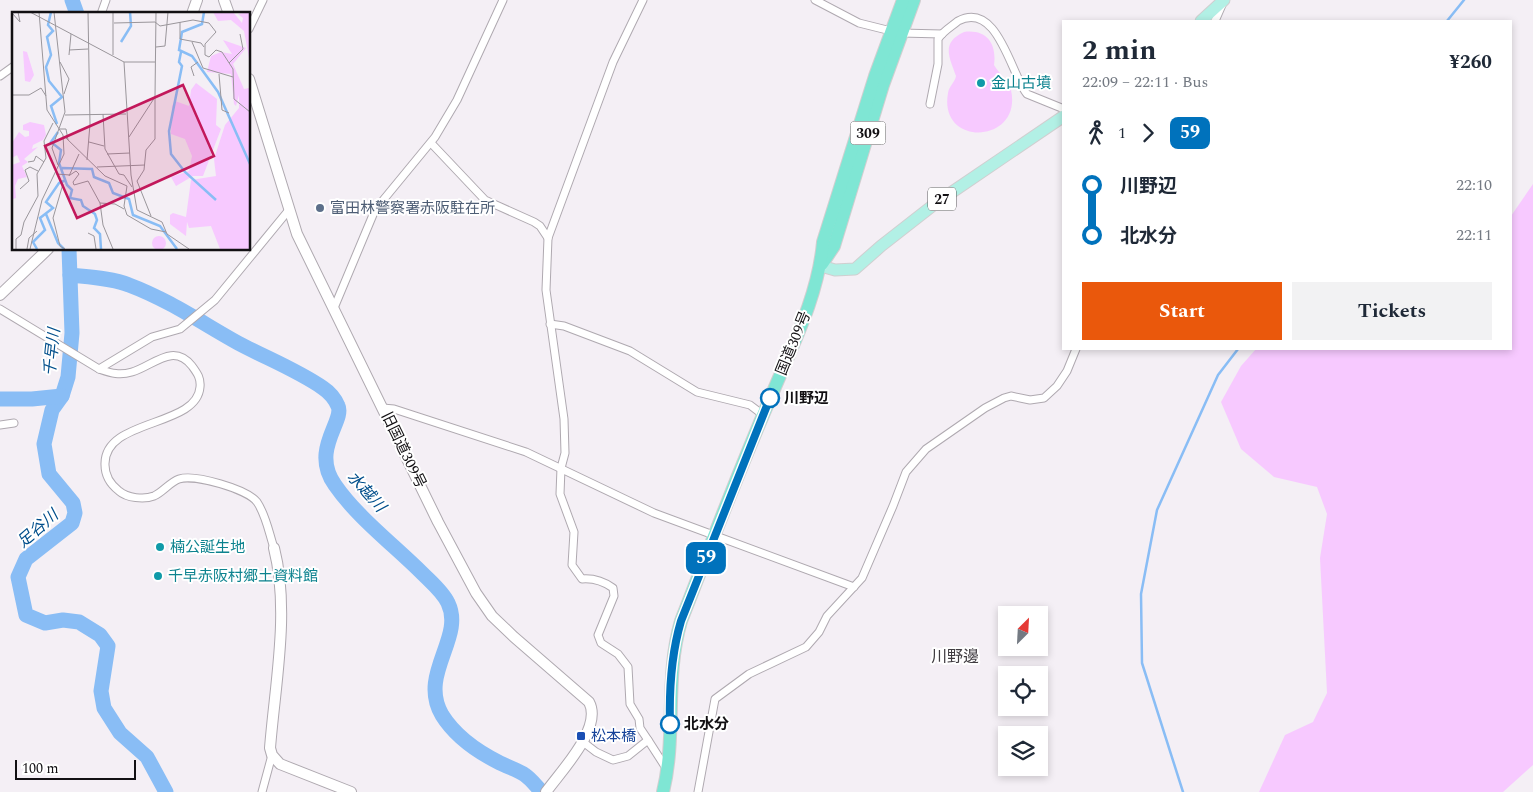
<!DOCTYPE html>
<html lang="en">
<head>
<meta charset="utf-8">
<style>
	body { margin:0; font-family:Spectral,"Noto Sans JP",serif; background:#f2f2f3; color:#1f2937; height:100vh; display:flex; flex-direction:column; font-size:19px; white-space:nowrap }
	* { box-sizing:border-box; margin:0 }
	p { font-size:16px; color:#747a83 }
	.icon { flex:none; width:28px; height:28px; fill:none; stroke:currentColor; stroke-width:2; stroke-linecap:round; stroke-linejoin:round }
	.map { position:relative; flex:1; overflow:hidden }
	.sheet { position:absolute; left:1062px; top:20px; width:450px; height:330px; display:flex; flex-direction:column; background:#fff; border-radius:0px; box-shadow:0 2px 8px #0003 }
	.sheet>* { flex:none }
	.badge { padding:0 10px; border-radius:8px; font-size:18px; line-height:32px }
	.needle { width:32px; rotate:24deg }
	.tools { position:absolute; left:998px; top:606px; display:grid; gap:10px }
	.tools a { display:grid; place-items:center; width:50px; height:50px; border-radius:0px; background:#fff; box-shadow:0 2px 8px #0003; font-size:25px }
	.scale { position:absolute; left:15px; bottom:12px; width:121px; box-sizing:border-box; padding-left:5px; border:2px solid #121013; border-top:0; font-size:14px; line-height:18px; white-space:nowrap; color:#121013; -webkit-text-stroke:4px #fff; paint-order:stroke }
	.map>.badge { position:absolute; translate:-50% -50%; box-shadow:0 0 0 2px #fff }
	.legs { display:flex; align-items:center; gap:8px; height:55px; padding:0 20px; font-size:16px }
	.legs p { margin-inline-start:auto }
	.head { display:flex; align-items:center; justify-content:space-between; height:85px; padding:0 20px }
	h1 { font-size:28px; font-weight:700; line-height:38px }
	.primary-button { display:flex; gap:10px; margin-top:auto; padding:10px 20px }
	.primary-button a { flex:1; height:58px; border-radius:0px; background:#ea580c; color:#fff; font-size:20px; font-weight:700; line-height:58px; text-align:center }
	.primary-button a+a { background:#f2f2f3; color:#1f2937 }
	ul { padding:0 20px; list-style:none }
	li { display:flex; align-items:center; gap:18px; height:50px; font-size:19px }
	li i { display:grid; place-items:center; width:8px; height:100%; margin:0 6px; background:currentColor }
	li i::after { content:''; width:12px; height:12px; margin:-6px; border:4px solid; border-radius:50%; background:#fff }
	li p { margin-inline-start:auto }
	li:first-child i { background:linear-gradient(#0000 50%,currentColor 0) }
	li:last-child i { background:linear-gradient(currentColor 50%,#0000 0) }
	.map>svg:first-child { display:block }
	.green { fill:#f7c9ff }
	.lines { fill:none; stroke-linecap:round; stroke-linejoin:round }
	.stream { stroke:#89bdf5; stroke-width:2.5 }
	.river { stroke:#89bdf5; stroke-width:15 }
	.street-casing { stroke:#afa9b0; stroke-width:9 }
	.secondary-casing { stroke:#afa9b0; stroke-width:12 }
	.primary-casing { stroke:#d0cfd0; stroke-width:13 }
	.highway-casing { stroke:#d0cfd0; stroke-width:14 }
	.street { stroke:#fff; stroke-width:7 }
	.secondary { stroke:#fff; stroke-width:10 }
	.primary { stroke:#b2f0e5; stroke-width:11 }
	.highway { stroke:#7fe6d4; stroke-width:12 }
	.line-1-casing { stroke:#fff; stroke-width:11 }
	.line-1 { stroke:#0072bc; stroke-width:8 }
	.culture-dot { fill:#0f9aa8; stroke:#fff; stroke-width:2 }
	.service-dot { fill:#5c6f8a; stroke:#fff; stroke-width:2 }
	.stop-1-dot { fill:#fff; stroke:#0072bc; stroke-width:2.5 }
	.transit-dot { fill:#1a4fb4; stroke:#fff; stroke-width:2 }
	.labels { text-anchor:middle; stroke-width:4; stroke-linejoin:round; paint-order:stroke }
	.shield { fill:#fff; stroke:#59585a; stroke-width:1 }
	.shield-label { font-size:14px; font-weight:bold; fill:#121013 }
	.culture-label { font-size:15px; fill:#0d838f; stroke:#fff; text-anchor:start }
	.service-label { font-size:15px; fill:#4e5e75; stroke:#fff; text-anchor:start }
	.street-label { font-size:15px; fill:#121013; stroke:#fff }
	.stop-label { font-size:15px; font-weight:bold; fill:#121013; stroke:#fff; text-anchor:start }
	.transit-label { font-size:15px; fill:#164399; stroke:#fff; text-anchor:start }
	.water-label { font-size:16px; font-style:italic; fill:#004e8b; stroke:#fff }
	.neighbourhood-label { font-size:16px; fill:#403c41; stroke:#fff }
	.inset-river { fill:none; stroke:#89bdf5; stroke-width:2.5 }
	.inset-road { fill:none; stroke:#9a969b; stroke-width:1 }
	.view { fill:#c2185b; fill-opacity:0.15; stroke:#c2185b; stroke-width:2.5 }
	.inset-edge { fill:none; stroke:#121013; stroke-width:2.5 }
</style>
</head>
<body>
<div class="map">
<svg width="1533" height="792" viewBox="0 0 1533 792">
	<rect width="100%" height="100%" fill="#f4eff5"/>
	<g class="green">
		<path d="M964 32C987 29 997 44 994 65 999 74 1009 80 1011 90 1023 144 938 148 948 93 949 86 955 82 956 76 950 58 940 43 964 32Z"/>
		<polygon points="1533,184 1533,765 1503,792 1259,792 1285,735 1313,722 1327,693 1320,558 1327,514 1317,487 1274,477 1241,449 1221,402 1241,366 1256,349 1511,349 1511,216"/>
	</g>
	<g class="lines">
		<g class="stream">
			<polyline points="1447,21 1464,0"/>
			<polyline points="1183,792 1142,663 1141,594 1157,510 1218,375 1238,349"/>
		</g>
		<g class="river">
			<polyline points="72,0 77,14"/>
			<polyline points="69,249 72,333 68,377 62,396 52,410 44,444 49,474 73,503 75,513 72,523 26,559 18,577 26,615 45,623 63,620 79,622 100,635 108,646 101,691 104,708 120,733 147,757 166,792"/>
			<path d="M70 275C89 277 112 278 129 285 169 300 202 323 238 343 266 358 297 370 323 388 329 392 335 399 338 406 345 421 310 450 335 485 357 517 395 546 422 573 431 582 443 592 448 603 465 638 418 674 442 715 455 736 478 752 500 763 508 767 518 770 525 775 531 779 536 786 542 792"/>
			<polyline points="0,399 32,399 62,396"/>
		</g>
		<g class="street-casing">
			<g id="street">
				<path d="M643 0 613 62 548 238 546 290 564 419 565 453 561 468 560 494 574 532 572 565 582 579C594 578 603 581 613 588L614 596 598 635 601 643 618 654 628 667 630 704 639 719 640 728 648 740"/>
				<polyline points="815,0 859,23 891,31"/>
				<polyline points="101,14 106,0"/>
				<polyline points="1215,21 1222,5"/>
				<polyline points="249,29 263,0"/>
				<polyline points="901,33 942,34"/>
				<polyline points="0,76 14,66"/>
				<path d="M930 104 938 64V39C943 31 951 27 958 21 998 0 1011 75 1027 94L1064 109"/>
				<polyline points="431,143 485,200 534,222 540,226 548,238"/>
				<polyline points="334,308 375,210 435,137 457,100 503,0"/>
				<path d="M0 309 99 369C111 373 119 376 132 372 153 366 173 342 192 366 197 373 201 378 200 387 197 428 103 418 105 465 105 476 110 484 119 491 127 498 144 500 154 496 163 492 170 482 179 479 195 474 247 489 257 502 266 515 269 533 274 548"/>
				<polyline points="550,324 564,326 630,351 697,392 750,405 763,415"/>
				<polyline points="99,369 152,337 180,329 215,300 288,211"/>
				<polyline points="383,408 394,409 526,452 654,513 854,587"/>
				<polyline points="0,425 14,423"/>
				<polyline points="583,742 596,752 613,760 628,756 648,740 666,768"/>
				<polyline points="262,792 272,755"/>
				<polyline points="698,792 715,699 749,674 806,647 819,632 827,616 862,578 893,506 906,472 926,449 985,408 1004,398 1011,396 1030,400 1044,398 1057,386 1067,371 1076,349"/>
			</g>
		</g>
		<g class="secondary-casing">
			<g id="secondary">
				<polyline points="224,0 229,14"/>
				<polyline points="192,14 197,0"/>
				<path d="M249 79 297 234 438 522 476 593 492 616 514 637 589 702C603 728 561 771 546 792"/>
				<polyline points="0,295 48,249"/>
				<path d="M274 548C290 611 275 684 270 748L272 755 280 764 351 792"/>
			</g>
		</g>
		<g class="primary-casing">
			<g id="primary">
				<polyline points="1201,21 1224,0"/>
				<polyline points="821,266 835,270 855,269 881,246 936,203 1064,116"/>
			</g>
		</g>
		<g class="highway-casing">
			<g id="highway">
				<polyline points="822,264 834,246 883,85 914,0"/>
				<path d="M663 792C677 735 664 679 681 621 710 547 738 472 770 399 791 348 818 298 823 242L875 76 903 0"/>
			</g>
		</g>
		<use href="#street" class="street"/>
		<use href="#secondary" class="secondary"/>
		<use href="#primary" class="primary"/>
		<use href="#highway" class="highway"/>
	</g>
	<g class="lines">
		<g class="line-1-casing">
			<path id="line-1" d="M670 724C669 688 671 655 681 621L770 398"/>
		</g>
		<use href="#line-1" class="line-1"/>
	</g>
	<g class="culture-dot">
		<circle cx="981" cy="83" r="5"/>
		<circle cx="160" cy="547" r="5"/>
		<circle cx="158" cy="576" r="5"/>
	</g>
	<circle class="service-dot" cx="320" cy="208" r="5"/>
	<g class="stop-1-dot">
		<circle cx="770" cy="398" r="9"/>
		<circle cx="670" cy="724" r="9"/>
	</g>
	<rect class="transit-dot" x="576" y="731" width="10" height="10" rx="2.5"/>
	<g class="labels">
		<g class="shield">
			<rect x="850.5" y="121.5" width="35" height="23" rx="4"/>
			<rect x="928" y="187.5" width="28" height="23" rx="4"/>
		</g>
		<g class="shield-label">
			<text x="868" y="138">309</text>
			<text x="942" y="204">27</text>
		</g>
		<g class="culture-label">
			<text x="991" y="88">金山古墳</text>
			<text x="170" y="552">楠公誕生地</text>
			<text x="168" y="581">千早赤阪村郷土資料館</text>
		</g>
		<g class="service-label">
			<text x="330" y="213">富田林警察署赤阪駐在所</text>
		</g>
		<g class="street-label">
			<text transform="translate(793 343) rotate(-68)" y="5">国道309号</text>
			<text transform="translate(404 450) rotate(64)" y="5">旧国道309号</text>
		</g>
		<g class="stop-label">
			<text x="784" y="403">川野辺</text>
			<text x="684" y="729">北水分</text>
		</g>
		<g class="transit-label">
			<text x="591" y="741">松本橋</text>
		</g>
		<g class="water-label">
			<text transform="translate(51 352) rotate(-84)" y="6">千早川</text>
			<text transform="translate(367 491) rotate(48)" y="6">水越川</text>
			<text transform="translate(37 528) rotate(-41)" y="6">足谷川</text>
		</g>
		<g class="neighbourhood-label">
			<text x="955" y="662">川野邊</text>
		</g>
	</g>
	<g transform="translate(12 12)">
		<rect width="238" height="238" fill="#f4eff5"/>
		<path d="M201 0H221L230 11 231 6 226 2 237 0V46L232 19 219 8 206 9ZM211 28 234 36 221 52 232 77 237 76V237H208L199 214 177 216 175 210 174 224 158 212V203L161 201 174 205 179 168 204 164 202 147 213 113 227 96V83L224 94 222 92 219 62 195 60 199 44 209 40 220 42ZM11 39 15 40 22 63 18 70 13 69ZM184 71 205 87 204 113 209 117 191 164H181L164 174 159 165 177 159 180 144 173 127 159 122 160 94 163 89 177 94 179 78ZM18 110 32 113 34 123 31 128 21 133 20 137 26 135 12 147 16 150 10 154 15 165 6 167 3 174 4 186 1 187 0 153 8 150 5 143 0 146V131L7 120 13 125 17 124V119L11 118V113ZM140 231a7 7 0 1 1 14 0a7 7 0 1 1-14 0Z" fill="#f7c9ff"/>
		<path class="inset-river" d="M39 0 36 13 41 19 35 25 39 43 34 55 37 69 50 85 39 94 45 112M192 0 190 12 170 20 167 38 180 44 206 80 238 152M109 30 119 14 118 0M169 40 167 50 170 54 157 119 159 142 173 160 204 188M46 120 39 130 49 138 47 151 55 173 60 178 58 186 69 188 71 194 83 202 85 208 82 216 88 222 89 237M50 156 80 157 82 165 97 171 101 181 117 187 121 203 148 214 165 237M34 202 46 231 52 237M25 237 21 230 33 218 28 206 41 196 34 190 47 171 54 168"/>
		<path class="inset-road" d="M18 0 112 50 119 163 125 198 150 210 155 222 177 237M42 0 53 100 40 136 46 153M0 1 8 10 6 0M168 10V27L189 31 192 35M102 11 143 10 148 14 181 8 197 11 204 20 193 32V43L197 45 204 38 210 40 221 57 222 87 238 100M180 30 191 56 221 65M144 35 153 34 156 0M57 38 76 37M57 43 59 22M101 43V0M48 50 57 67 52 82M112 50H143M217 51 231 37 228 22M207 62 210 98 217 101M182 64 179 55 186 50M0 83H17L29 76 34 84M91 102 93 137 107 162 112 163 120 175M53 103 114 102M48 117H54L56 128M52 124 93 164 115 174 112 194 115 203 139 217 154 220M117 125 143 85 144 0M77 130 92 134M95 142 118 141M75 148 78 112 76 0M16 150 22 149 24 144 32 150M85 155 133 153M44 162 58 163 64 159 67 162 61 170 62 173 76 169 88 191 103 192 112 197M57 164 67 142M51 172 41 206 48 234 53 237M8 177 17 169 13 158 18 155 26 159M88 191 91 213 101 237M139 204 125 169 132 158 134 138 143 127V86M76 221 82 224 84 237M4 237V227L9 223 12 210 26 184 25 162 34 146 32 129 41 111M15 237 17 226 25 219M18 237 30 188 52 142 51 123 35 98 27 0"/>
		<path class="view" d="M171 73 202 144 65 206 33 134Z"/>
		<rect width="238" height="238" class="inset-edge"/>
	</g>
</svg>
<div class="tools">
<a><svg class="needle" viewBox="-14 -14 28 28"><path d="M0-13l5 13h-10z" fill="#e53935"/><path d="M0 13l5-13h-10z" fill="#747a83"/></svg></a>
<a><svg class="icon" aria-label="locate" viewBox="0 0 24 24"><circle cx="12" cy="12" r="6"/><path d="M12 2v4M12 18v4M2 12h4M18 12h4"/></svg></a>
<a><svg class="icon" aria-label="layers" viewBox="0 0 24 24"><path d="M12 4l9 5-9 5-9-5zM3 14l9 5 9-5"/></svg></a>
</div>
<div class="scale">100 m</div>
<b class="badge" style="left:706px;top:558px;background:#0072bc;color:#fff">59</b>
<section class="sheet">
<div class="head"><div><h1>2 min</h1><p>22:09 – 22:11 · Bus</p></div><b>¥260</b></div>
<div class="legs"><svg class="icon" aria-label="walk" viewBox="0 0 24 24"><circle cx="13" cy="4" r="2"/><path d="M13 8l-2 6 4 7M11 14l-3 7M7 12l3-4h3l4 4"/></svg>1<svg class="icon" aria-label="forward" viewBox="0 0 24 24"><path d="M9 5l7 7-7 7"/></svg><b class="badge" style="background:#0072bc;color:#fff">59</b></div>
<ul>
<li><i style="color:#0072bc"></i><b>川野辺</b><p>22:10</p></li>
<li><i style="color:#0072bc"></i><b>北水分</b><p>22:11</p></li>
</ul>
<div class="primary-button"><a>Start</a><a>Tickets</a></div>
</section>
</div>
</body>
</html>
